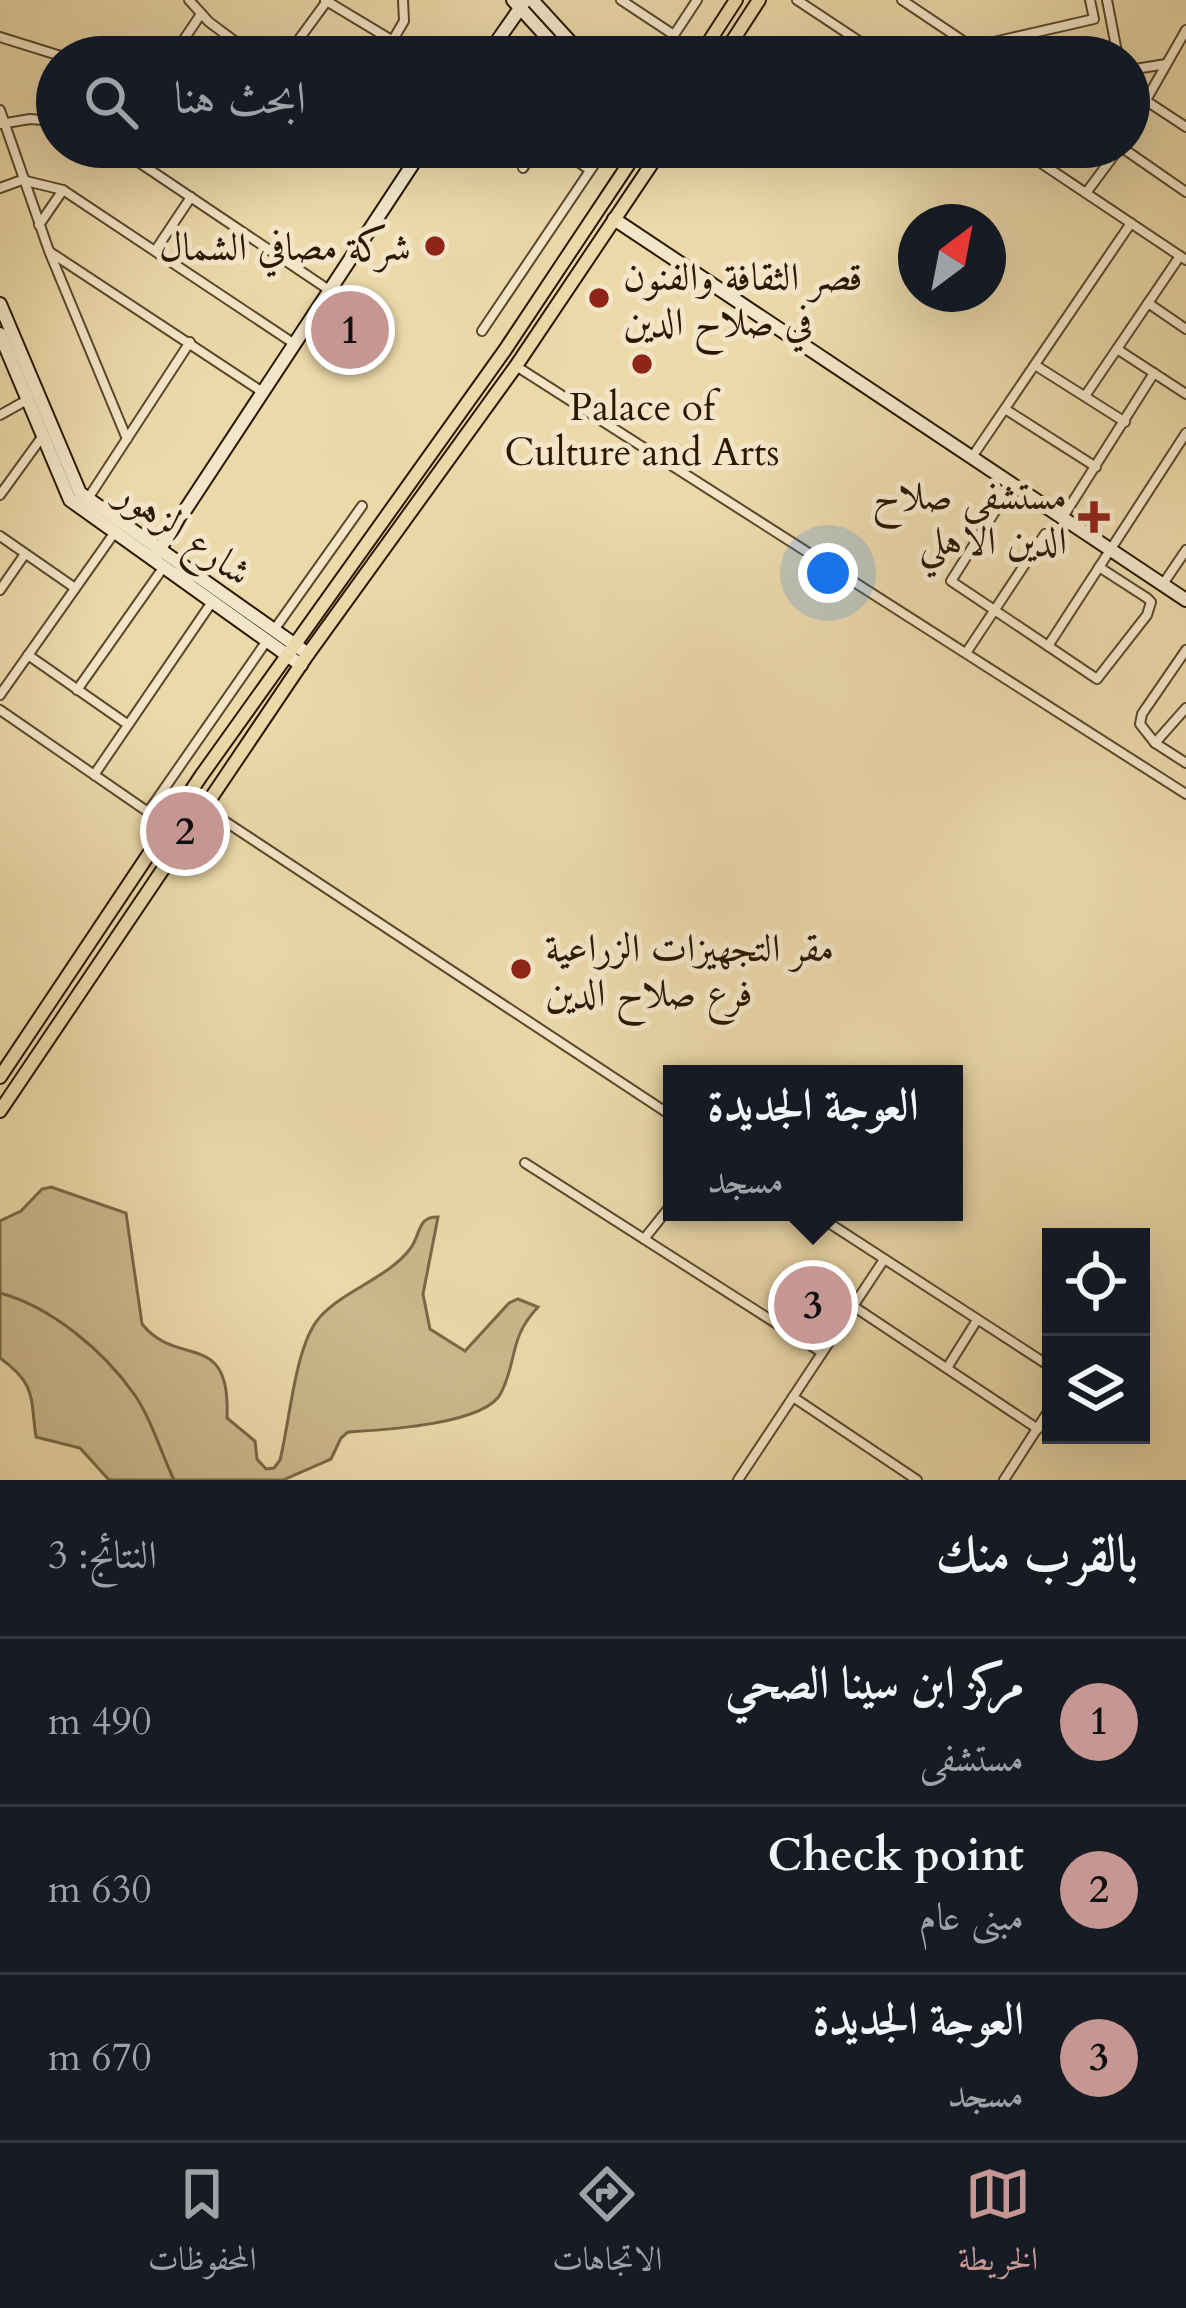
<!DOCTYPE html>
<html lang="ar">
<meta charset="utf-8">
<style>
body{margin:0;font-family:Cardo,Amiri,serif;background:#242831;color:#f1f3f6;direction:rtl}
.controls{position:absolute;right:36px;bottom:36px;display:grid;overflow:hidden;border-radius:0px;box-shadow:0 12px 48px #0002}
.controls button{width:108px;height:108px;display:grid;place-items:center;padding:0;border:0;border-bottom:3px solid #363941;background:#171b24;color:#f1f3f6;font:60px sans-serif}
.compass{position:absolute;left:898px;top:204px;width:108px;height:108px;border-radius:50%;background:#171b24;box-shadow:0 12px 48px #0002;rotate:32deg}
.you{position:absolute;left:828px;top:573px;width:42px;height:42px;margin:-30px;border:9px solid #fff;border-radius:50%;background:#1a73e8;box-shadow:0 0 0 18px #1a73e833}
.badge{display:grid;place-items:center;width:78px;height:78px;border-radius:50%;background:#c59692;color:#111;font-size:39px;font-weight:700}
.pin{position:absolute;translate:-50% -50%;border:6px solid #fff;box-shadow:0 3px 12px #0006}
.popup{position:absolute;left:663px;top:1065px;width:300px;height:156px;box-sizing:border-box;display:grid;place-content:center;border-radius:0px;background:#171b24;filter:drop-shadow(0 3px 9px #0005);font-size:39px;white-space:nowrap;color:#9ea1a6}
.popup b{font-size:45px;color:#f1f3f6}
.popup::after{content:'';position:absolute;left:50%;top:100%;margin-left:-24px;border:24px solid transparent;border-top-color:#171b24}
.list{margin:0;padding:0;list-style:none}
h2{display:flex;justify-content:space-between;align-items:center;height:156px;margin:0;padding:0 48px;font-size:51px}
h2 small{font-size:39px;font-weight:400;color:#9ea1a6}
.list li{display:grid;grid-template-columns:78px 1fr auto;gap:36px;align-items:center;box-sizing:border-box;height:168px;padding:0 48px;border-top:3px solid #363941}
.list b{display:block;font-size:45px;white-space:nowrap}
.list p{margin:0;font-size:39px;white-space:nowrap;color:#9ea1a6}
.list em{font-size:39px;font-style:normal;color:#9ea1a6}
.icon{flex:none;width:66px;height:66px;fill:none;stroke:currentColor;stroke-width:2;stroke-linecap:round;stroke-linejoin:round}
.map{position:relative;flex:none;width:1186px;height:1480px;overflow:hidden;direction:ltr}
.search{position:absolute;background:#171b24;box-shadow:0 12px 48px #0002;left:36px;right:36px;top:36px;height:132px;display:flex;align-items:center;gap:30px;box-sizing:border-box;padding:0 42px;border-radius:66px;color:#9ea1a6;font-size:45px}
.sheet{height:660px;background:#171b24}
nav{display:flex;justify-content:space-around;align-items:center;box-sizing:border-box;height:168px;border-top:3px solid #363941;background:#171b24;font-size:33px;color:#9ea1a6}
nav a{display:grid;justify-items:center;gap:6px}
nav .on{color:#c59692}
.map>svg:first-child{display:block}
.green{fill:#cbb88d;stroke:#7a6847;stroke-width:3}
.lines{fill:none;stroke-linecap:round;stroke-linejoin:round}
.stream{stroke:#776444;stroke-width:3}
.street-casing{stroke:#5a482b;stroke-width:12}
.secondary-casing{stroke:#2a1801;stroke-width:16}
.primary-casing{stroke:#2a1801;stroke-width:16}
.street{stroke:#f3e6c8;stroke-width:8}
.secondary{stroke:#f3e6c8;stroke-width:12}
.primary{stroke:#ecd9aa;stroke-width:12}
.poi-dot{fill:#8f2418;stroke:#f3e6c8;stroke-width:4.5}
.labels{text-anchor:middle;stroke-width:10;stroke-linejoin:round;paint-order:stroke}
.poi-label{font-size:39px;fill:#2a1801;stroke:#f3e6c8;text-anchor:end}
.street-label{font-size:39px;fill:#2a1801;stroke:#f3e6c8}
</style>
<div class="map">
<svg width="1186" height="1480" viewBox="0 0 1186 1480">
<rect width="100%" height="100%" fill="#ecd9aa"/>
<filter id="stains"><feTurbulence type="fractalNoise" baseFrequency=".00167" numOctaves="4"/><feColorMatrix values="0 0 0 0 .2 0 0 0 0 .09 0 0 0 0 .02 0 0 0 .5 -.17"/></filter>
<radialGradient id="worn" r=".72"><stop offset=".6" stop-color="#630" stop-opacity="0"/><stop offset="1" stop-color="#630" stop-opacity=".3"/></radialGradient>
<path class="green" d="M51 1187 126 1213 142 1324C178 1369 231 1328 227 1418L255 1441 257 1459 266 1469 274 1468 280 1460C290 1421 295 1344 320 1317 344 1290 388 1278 410 1249 421 1235 417 1216 438 1217L423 1294 430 1329 465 1351 509 1303 518 1299 538 1307C508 1339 518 1360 501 1393 485 1425 381 1430 348 1432L341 1438 331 1459 283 1480H109L80 1448 36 1437C30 1397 37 1385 0 1358V1221L21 1211 42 1189Z"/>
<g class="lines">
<path class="stream" d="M0 1293C51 1307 103 1350 134 1394 151 1418 161 1453 174 1480"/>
<defs>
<g id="street">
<polyline points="189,0 209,22 256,57"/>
<polyline points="325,0 393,41"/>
<polyline points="621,0 674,35 697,0"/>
<polyline points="797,0 883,57"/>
<polyline points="902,0 987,57"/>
<polyline points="1107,0 1118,57"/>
<polyline points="0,37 64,57"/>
<polyline points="972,47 1094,19 1090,0"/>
<polyline points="172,57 201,14"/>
<polyline points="286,57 327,1"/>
<polyline points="383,57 404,21 403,0"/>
<polyline points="1129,70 1166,64"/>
<polyline points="1145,100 1186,127"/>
<polyline points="0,110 49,251 127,439"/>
<polyline points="0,124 30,119 57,121"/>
<polyline points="1129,130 1186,30"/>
<polyline points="116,147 329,290"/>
<polyline points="396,147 415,159"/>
<polyline points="556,147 590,170"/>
<polyline points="1017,147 1186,260"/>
<polyline points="1121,147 1186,192"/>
<polyline points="523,168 536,147"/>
<polyline points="0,188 22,180 63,190 293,343"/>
<polyline points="1086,193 1120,147"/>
<polyline points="39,225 63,190"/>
<polyline points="155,251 191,197"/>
<polyline points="50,252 261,391"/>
<polyline points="1148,303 1186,329"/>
<polyline points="482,331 606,147"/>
<polyline points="1117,349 1186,394"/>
<polyline points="1035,365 1125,422"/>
<polyline points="516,366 1186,794"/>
<polyline points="1085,396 1180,256"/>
<polyline points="1005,409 1096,467"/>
<polyline points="0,415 27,400"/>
<polyline points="972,457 1131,223"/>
<polyline points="0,495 42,437"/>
<polyline points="87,500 190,342"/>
<polyline points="1001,502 951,581 1048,646 1186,433"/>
<polyline points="1063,517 1154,373"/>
<polyline points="0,536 75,588"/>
<polyline points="1163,584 1186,550"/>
<polyline points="0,590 25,554"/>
<polyline points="274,630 362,506"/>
<polyline points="1048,646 1097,679 1147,615 1151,602 1147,598 1099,567"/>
<polyline points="1186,650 1142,714 1140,724 1155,743 1186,763"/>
<polyline points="966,653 1045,534"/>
<polyline points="28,655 127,724"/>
<polyline points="77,690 163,568"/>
<polyline points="0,695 115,532"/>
<polyline points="0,710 167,825"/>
<polyline points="1155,743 1186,708"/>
<polyline points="94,775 212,602"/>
<polyline points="148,812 266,642"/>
<polyline points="198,820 226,822 672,1116"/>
<polyline points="525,1163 821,1352"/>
<polyline points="812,1212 1051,1367"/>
<polyline points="644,1239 672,1204"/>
<polyline points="853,1306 1038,1429"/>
<polyline points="947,1368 977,1320"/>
<polyline points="793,1397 917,1480"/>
<polyline points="738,1480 883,1261"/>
<polyline points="1004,1480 1051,1407"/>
</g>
<g id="secondary">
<polyline points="513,0 565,57"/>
<polyline points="532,0 584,57"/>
<polyline points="486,57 523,4"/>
<polyline points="614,219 1186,600"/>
<polyline points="0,304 80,493 308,654"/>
<polyline points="0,334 70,500 301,665"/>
<polyline points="153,559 424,147"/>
</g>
<g id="primary">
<polyline points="699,57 736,0"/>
<polyline points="722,57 759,0"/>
<polyline points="0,1077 201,776 505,350 640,147"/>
<polyline points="0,1111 308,654 516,366 663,147"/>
</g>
</defs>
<use href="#street" class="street-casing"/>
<use href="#secondary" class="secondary-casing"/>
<use href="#primary" class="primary-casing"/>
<use href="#street" class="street"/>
<use href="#secondary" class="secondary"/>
<use href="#primary" class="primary"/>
</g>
<g class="poi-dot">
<circle cx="435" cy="246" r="12"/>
<circle cx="599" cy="298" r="12"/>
<circle cx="642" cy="364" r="12"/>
<path d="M1088 499h12v12h12v12h-12v12h-12v-12h-12v-12h12z"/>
<circle cx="521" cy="969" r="12"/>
</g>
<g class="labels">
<g class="poi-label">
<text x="411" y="260">شركة مصافي الشمال</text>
<text x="623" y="290" text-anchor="start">قصر الثقافة والفنون<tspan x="623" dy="45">في صلاح الدين</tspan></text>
<text x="642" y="420" text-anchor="middle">Palace of<tspan x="642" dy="45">Culture and Arts</tspan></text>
<text x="1067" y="509">مستشفى صلاح<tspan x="1067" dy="45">الدين الاهلي</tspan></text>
<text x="545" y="961" text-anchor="start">مقر التجهيزات الزراعية<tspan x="545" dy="45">فرع صلاح الدين</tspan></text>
</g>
<g class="street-label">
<text transform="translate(185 532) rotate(35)" y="14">شارع الزهور</text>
</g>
</g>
<rect width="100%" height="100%" filter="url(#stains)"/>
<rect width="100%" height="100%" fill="url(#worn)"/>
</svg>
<div class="controls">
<button><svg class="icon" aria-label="locate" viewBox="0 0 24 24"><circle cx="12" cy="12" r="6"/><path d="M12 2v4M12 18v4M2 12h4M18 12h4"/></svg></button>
<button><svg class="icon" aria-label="layers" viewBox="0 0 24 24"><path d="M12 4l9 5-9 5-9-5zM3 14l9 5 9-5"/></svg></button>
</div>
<svg class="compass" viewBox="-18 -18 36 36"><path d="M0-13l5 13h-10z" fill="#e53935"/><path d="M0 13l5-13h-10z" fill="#9ea1a6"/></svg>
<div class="you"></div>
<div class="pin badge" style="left:350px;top:330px">1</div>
<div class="pin badge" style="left:185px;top:831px">2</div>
<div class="pin badge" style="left:813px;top:1305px">3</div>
<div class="popup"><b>العوجة الجديدة</b>مسجد</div>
<div class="search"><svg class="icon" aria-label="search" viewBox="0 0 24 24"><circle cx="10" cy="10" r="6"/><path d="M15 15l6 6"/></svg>ابحث هنا</div>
</div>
<section class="sheet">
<h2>بالقرب منك<small>النتائج: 3</small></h2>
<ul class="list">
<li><span class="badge">1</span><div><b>مركز ابن سينا الصحي</b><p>مستشفى</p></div><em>490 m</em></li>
<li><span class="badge">2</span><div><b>Check point</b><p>مبنى عام</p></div><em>630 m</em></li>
<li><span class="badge">3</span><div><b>العوجة الجديدة</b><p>مسجد</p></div><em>670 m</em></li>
</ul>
</section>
<nav>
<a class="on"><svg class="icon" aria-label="map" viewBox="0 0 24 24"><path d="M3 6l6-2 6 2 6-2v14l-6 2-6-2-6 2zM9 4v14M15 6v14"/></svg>الخريطة</a>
<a><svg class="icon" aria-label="directions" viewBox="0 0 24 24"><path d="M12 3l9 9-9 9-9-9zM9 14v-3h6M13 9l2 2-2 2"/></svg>الاتجاهات</a>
<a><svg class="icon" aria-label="saved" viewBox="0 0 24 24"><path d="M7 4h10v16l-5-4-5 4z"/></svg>المحفوظات</a>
</nav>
